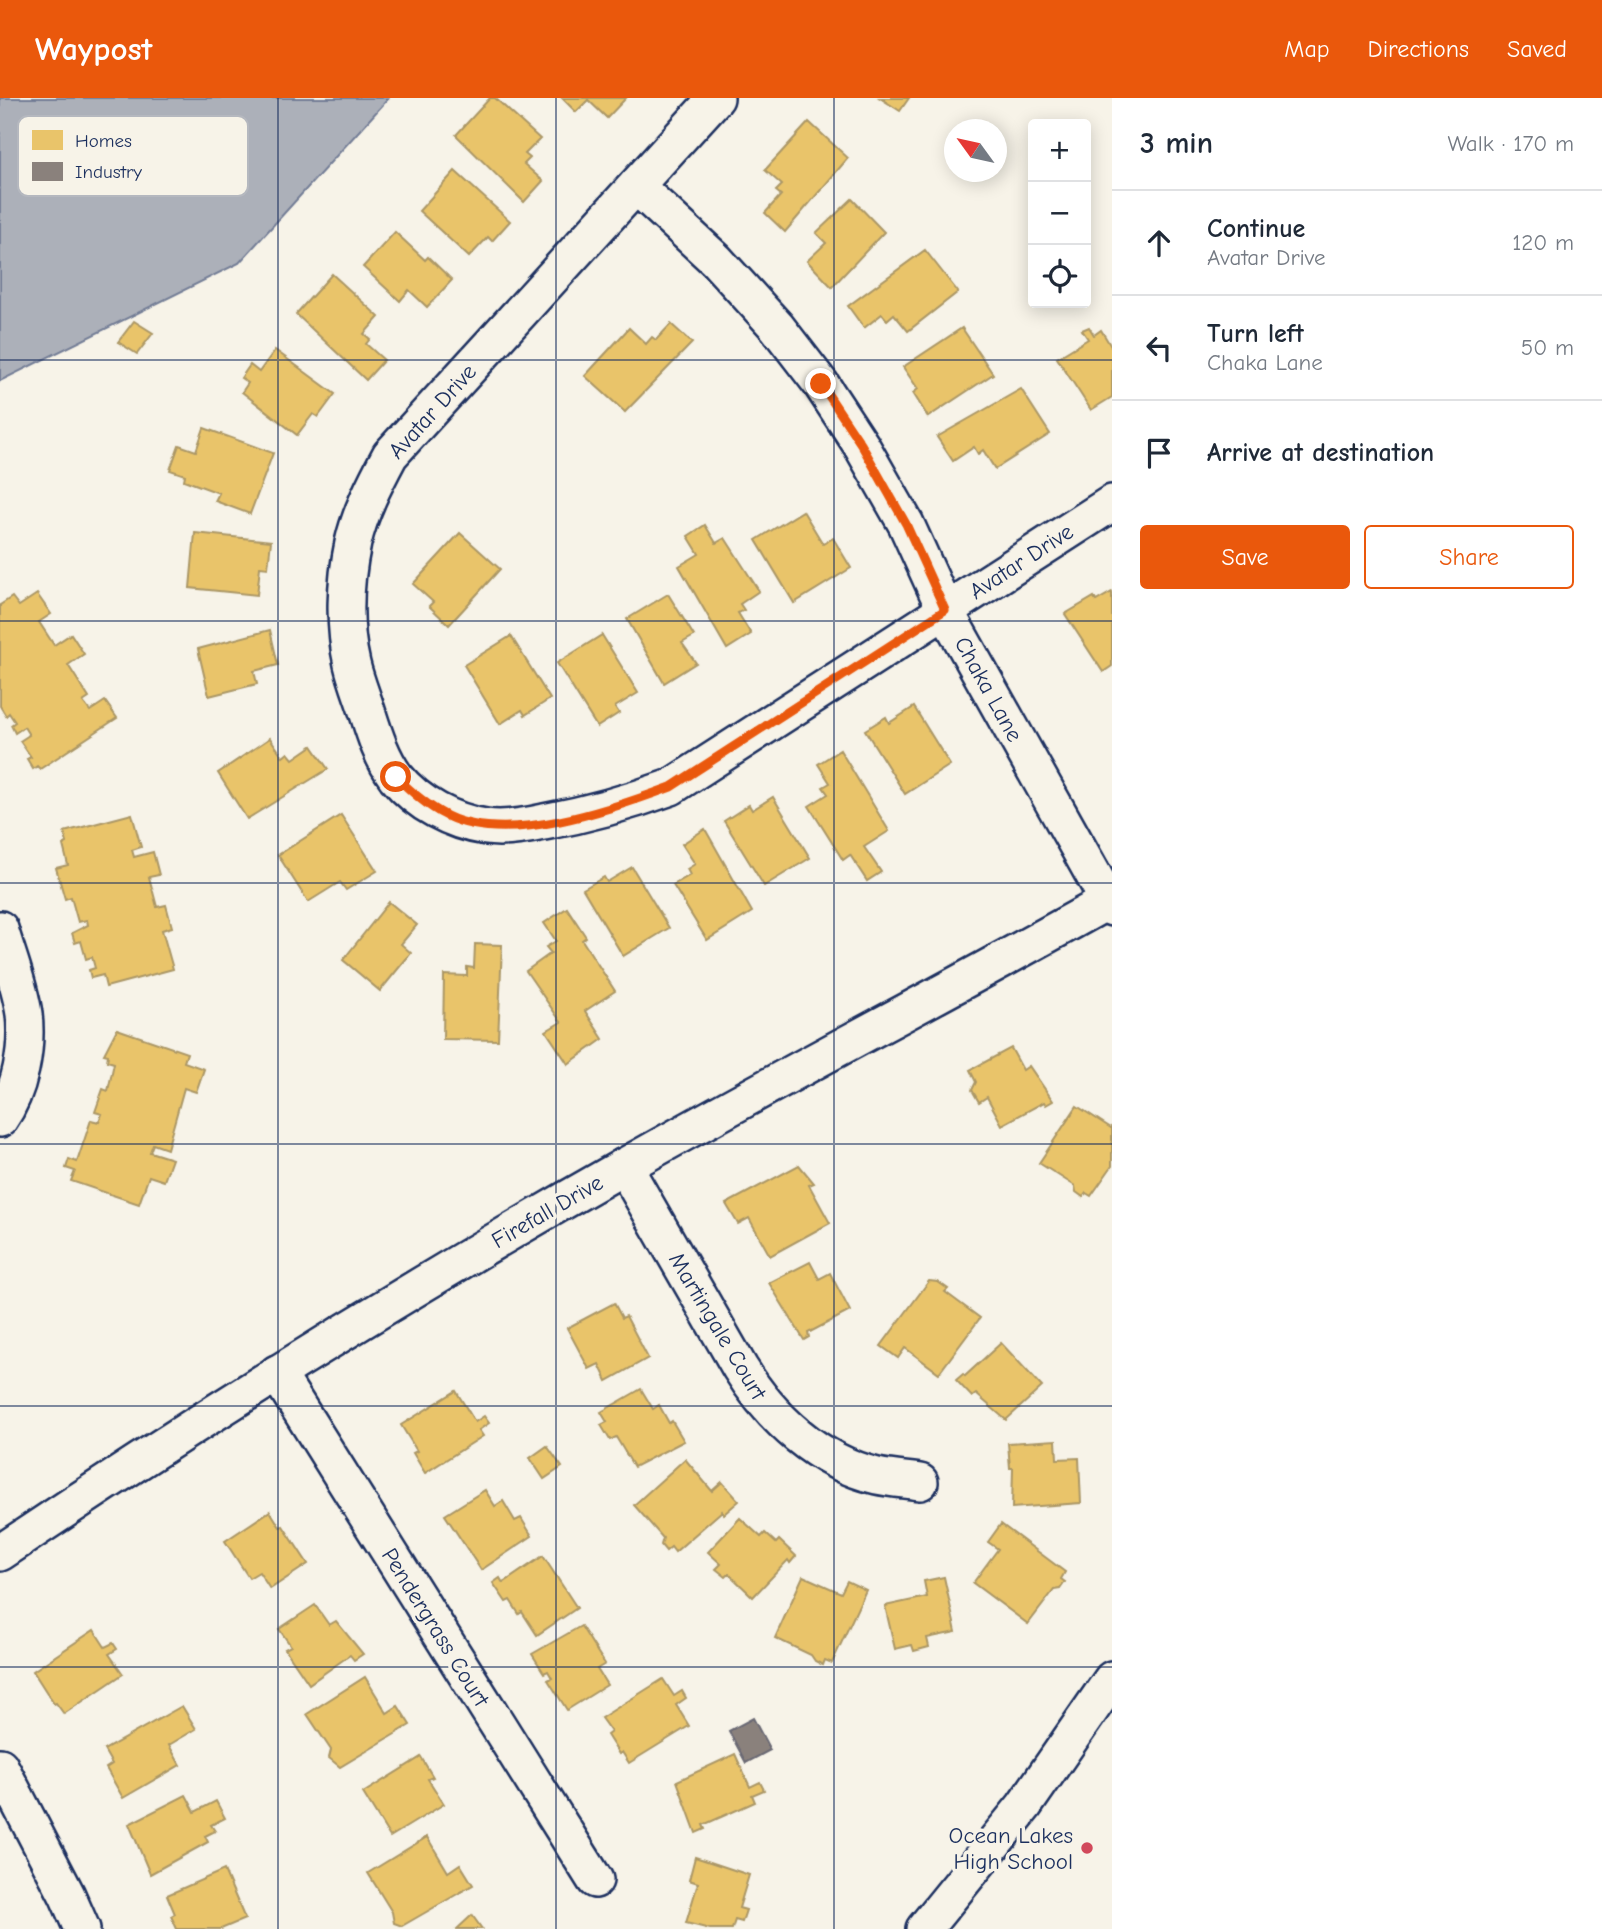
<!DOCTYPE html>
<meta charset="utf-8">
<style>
body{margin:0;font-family:"Comic Neue",sans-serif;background:#f2f2f3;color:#1f2937}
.controls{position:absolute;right:21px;top:21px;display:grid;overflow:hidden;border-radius:7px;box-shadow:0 4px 18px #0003}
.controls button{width:63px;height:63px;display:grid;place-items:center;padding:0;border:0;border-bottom:2px solid #e0e1e3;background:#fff;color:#1f2937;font:35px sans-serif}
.compass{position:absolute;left:944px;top:21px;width:63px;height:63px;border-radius:50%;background:#fff;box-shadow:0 4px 18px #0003;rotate:303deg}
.stop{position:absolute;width:21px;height:21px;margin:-16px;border:5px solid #ea580c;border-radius:50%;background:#fff}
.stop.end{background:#ea580c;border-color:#fff;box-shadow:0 2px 7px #0008}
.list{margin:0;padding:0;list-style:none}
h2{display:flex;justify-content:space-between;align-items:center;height:91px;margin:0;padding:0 28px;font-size:30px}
h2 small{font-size:23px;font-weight:400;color:#747a83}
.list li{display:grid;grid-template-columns:46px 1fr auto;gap:21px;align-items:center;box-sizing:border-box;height:105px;padding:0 28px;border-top:2px solid #e0e1e3}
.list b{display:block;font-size:26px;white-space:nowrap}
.list p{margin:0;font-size:23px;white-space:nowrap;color:#747a83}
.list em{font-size:23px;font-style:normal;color:#747a83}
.actions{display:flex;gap:14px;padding:21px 28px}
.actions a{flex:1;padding:16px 0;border:2px solid #ea580c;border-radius:7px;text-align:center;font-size:24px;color:#ea580c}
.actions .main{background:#ea580c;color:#fff}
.icon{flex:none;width:38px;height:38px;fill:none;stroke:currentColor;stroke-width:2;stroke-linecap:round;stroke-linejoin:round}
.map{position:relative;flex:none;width:1112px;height:1831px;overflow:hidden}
header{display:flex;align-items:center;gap:42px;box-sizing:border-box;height:98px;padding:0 35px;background:#ea580c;color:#fff}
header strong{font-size:33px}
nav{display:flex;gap:38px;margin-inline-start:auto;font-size:24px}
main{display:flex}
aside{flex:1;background:#fff}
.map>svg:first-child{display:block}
.water{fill:#acb0b9;stroke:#727c95;stroke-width:2}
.homes{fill:#e9c46a;stroke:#ab9766;stroke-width:2}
.industry{fill:#8a817c;stroke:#696873;stroke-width:2}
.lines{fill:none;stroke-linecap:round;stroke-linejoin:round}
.minor-casing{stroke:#1b2f5e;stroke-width:40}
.minor{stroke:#f7f3e8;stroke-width:35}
.route{stroke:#ea580c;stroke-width:9}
.grid{fill:none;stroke:#1b2f5e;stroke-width:2;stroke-opacity:0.55}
.poi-dot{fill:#d1495b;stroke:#f7f3e8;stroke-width:2.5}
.labels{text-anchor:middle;stroke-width:7;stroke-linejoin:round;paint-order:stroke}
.street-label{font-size:23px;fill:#1b2f5e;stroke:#f7f3e8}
.poi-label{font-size:23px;fill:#1b2f5e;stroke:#f7f3e8;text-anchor:end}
.key{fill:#f7f3e8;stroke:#b5b8bf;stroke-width:2}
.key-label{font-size:19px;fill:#1b2f5e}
</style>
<header>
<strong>Waypost</strong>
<nav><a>Map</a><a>Directions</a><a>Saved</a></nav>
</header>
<main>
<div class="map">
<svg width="1112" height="1831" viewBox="0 0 1112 1831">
<rect width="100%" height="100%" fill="#f7f3e8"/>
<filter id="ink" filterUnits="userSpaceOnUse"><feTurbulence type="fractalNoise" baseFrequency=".0143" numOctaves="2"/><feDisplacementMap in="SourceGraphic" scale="14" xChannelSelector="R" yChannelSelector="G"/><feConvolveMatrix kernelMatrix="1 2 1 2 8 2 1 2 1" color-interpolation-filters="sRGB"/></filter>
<g filter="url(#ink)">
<polygon class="water" points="0,0 389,0 239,165 0,283"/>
<g class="homes">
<polygon points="490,0 495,0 540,41 525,56 530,60 524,66 543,83 524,104 456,37"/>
<polygon points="562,0 626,0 607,20 588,2 576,14"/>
<polygon points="880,0 909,0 900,13"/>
<polygon points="809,24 848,60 785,134 765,115 781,97 776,93 782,87 765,72"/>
<polygon points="455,73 510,123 492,143 488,139 469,159 419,113"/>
<polygon points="852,101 884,134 832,189 807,163 826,145 816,135"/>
<polygon points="395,134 425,162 428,159 452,182 427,209 409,192 400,203 363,169"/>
<polygon points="925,152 958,194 908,233 894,216 887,222 882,216 864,230 848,208"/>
<polygon points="332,176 379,219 364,236 370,241 366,246 384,262 366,282 296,216"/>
<polygon points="134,223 153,235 137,256 118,244"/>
<polygon points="671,226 692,245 625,314 585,278 629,230 646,246 652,239 656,242"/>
<polygon points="1089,229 1094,237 1101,232 1112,250 1112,299 1091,312 1057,260 1088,241 1082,232"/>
<polygon points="962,230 993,276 928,319 913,295 918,291 903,269"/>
<polygon points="275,252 335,296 318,319 313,316 297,337 242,294 248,285 241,280 250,267 259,274"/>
<polygon points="1021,291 1050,336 995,371 983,352 978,356 974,349 953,363 937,339"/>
<polygon points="204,330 273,355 250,416 215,403 219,395 184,382 185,377 170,372 179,347 196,353"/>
<polygon points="803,413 823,446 833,440 851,470 794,505 756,442"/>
<polygon points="705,427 716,445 725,440 759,493 740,506 744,512 738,515 751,536 727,551 679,468 699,456 688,438"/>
<polygon points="195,435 271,443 268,470 260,469 257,497 190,490"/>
<polygon points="460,435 500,471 449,527 429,508 433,504 413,486"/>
<polygon points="1112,494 1112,568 1103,574 1065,516 1094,499 1096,503"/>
<polygon points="37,496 51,516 39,524 54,547 71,536 84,556 68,567 89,600 83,604 90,613 105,603 117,620 40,671 37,668 33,671 27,661 31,659 20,643 29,637 24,629 15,635 11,627 15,624 9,615 6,618 0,608 0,507 12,499 19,508"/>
<polygon points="668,496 694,538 682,545 696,565 664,585 627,521"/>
<polygon points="270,532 278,567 254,573 257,586 209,598 198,551"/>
<polygon points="602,537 638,595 615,609 619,615 597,629 557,565"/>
<polygon points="511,538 550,601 525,617 522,612 500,626 464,567"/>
<polygon points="914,609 950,667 905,696 865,632 886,619 889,625"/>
<polygon points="270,640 283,659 288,655 293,661 312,648 328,671 247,721 218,675"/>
<polygon points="840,652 889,733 864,749 881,774 867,783 850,757 843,762 809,708 828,696 823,689 830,685 818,666"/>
<polygon points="773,699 810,760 764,788 724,723 749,707 752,712"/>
<polygon points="132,716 141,749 132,752 134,759 153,754 159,777 149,779 157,809 166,807 172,829 162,832 173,871 106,889 103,877 91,880 89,872 95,870 92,859 86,861 81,843 75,845 72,835 88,827 87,822 78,824 71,799 65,801 56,770 68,767 63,747 67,745 64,734"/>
<polygon points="341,717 377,773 346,792 340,784 308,804 278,757"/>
<polygon points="705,731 752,814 707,842 673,787 690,777 687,771 695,766 682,746"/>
<polygon points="632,769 669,830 623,858 583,791 604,779 607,784"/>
<polygon points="389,804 417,827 401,846 411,855 380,893 343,862"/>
<polygon points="567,810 586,839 582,842 615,893 585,913 603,941 568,966 546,933 561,924 526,873 551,855 546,849 556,843 544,825"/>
<polygon points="475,846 502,847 498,942 443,941 444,877 467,878 467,869 474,870"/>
<polygon points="117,931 187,955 184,964 204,971 196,994 184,990 167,1051 153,1046 150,1054 172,1061 164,1083 149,1078 139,1106 71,1083 75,1073 66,1070 69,1061 77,1064 91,1022 99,1024 102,1016 95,1014 103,991 108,993 114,965 107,963 108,957 104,956"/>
<polygon points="1011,950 1023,972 1029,968 1053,1003 1046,1007 1044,1004 1002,1027 987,999 979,1004 972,992 976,984 970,972"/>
<polygon points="1077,1008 1111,1030 1112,1029 1112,1068 1091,1098 1086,1095 1083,1099 1076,1094 1075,1088 1039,1065"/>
<polygon points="799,1067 814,1085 809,1087 830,1125 770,1158 749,1120 738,1126 726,1106"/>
<polygon points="810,1164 819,1181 830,1175 850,1213 808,1235 809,1239 804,1242 769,1185"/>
<polygon points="929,1183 938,1184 948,1191 945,1194 980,1220 939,1275 905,1250 898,1260 881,1248"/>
<polygon points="614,1205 622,1220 626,1218 648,1260 607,1283 599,1266 589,1271 567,1230"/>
<polygon points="1001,1245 1042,1289 1006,1322 976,1296 972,1299 956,1282 963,1276 965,1278"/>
<polygon points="641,1291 653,1311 659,1307 669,1325 672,1323 684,1343 634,1369 616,1339 610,1342 601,1327 607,1324 601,1314"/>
<polygon points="456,1293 475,1324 484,1318 489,1325 479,1332 483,1338 425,1375 413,1355 417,1353 401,1327"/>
<polygon points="1056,1342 1057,1361 1079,1360 1081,1405 1012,1410 1013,1370 1010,1370 1008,1345"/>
<polygon points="547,1348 562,1369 544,1381 530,1360"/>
<polygon points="685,1361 712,1393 722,1384 739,1403 724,1416 722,1413 675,1454 671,1449 666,1453 661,1447 663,1440 634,1407"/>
<polygon points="485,1392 495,1408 503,1403 515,1423 521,1420 532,1438 481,1472 445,1417"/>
<polygon points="270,1413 280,1429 283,1428 308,1466 270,1491 259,1474 249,1480 225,1443"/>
<polygon points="740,1420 761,1439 765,1435 776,1445 779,1442 796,1458 790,1465 788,1462 753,1499 729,1476 726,1479 716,1471 721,1466 708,1454"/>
<polygon points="1001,1426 1065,1474 1061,1481 1065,1484 1060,1491 1054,1492 1028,1526 973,1485 998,1451 988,1444"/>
<polygon points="543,1458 577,1510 537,1537 522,1514 519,1516 510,1502 506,1504 493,1485 500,1480 503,1485"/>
<polygon points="803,1478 841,1495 847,1483 866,1492 832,1565 825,1562 823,1567 815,1563 811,1557 775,1540"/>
<polygon points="944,1479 956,1534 927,1540 929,1549 914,1553 912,1547 895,1551 885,1508 927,1499 924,1483"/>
<polygon points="315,1507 329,1527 336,1523 363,1556 354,1562 350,1557 309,1586 285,1551 291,1548 279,1531"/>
<polygon points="581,1528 605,1566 597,1571 607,1587 567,1612 548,1582 552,1580 548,1573 544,1575 532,1556"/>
<polygon points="94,1532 105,1549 113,1545 117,1551 109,1556 123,1576 64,1616 56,1605 54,1606 33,1573"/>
<polygon points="365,1579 387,1615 398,1608 410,1627 340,1669 329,1660 331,1652 307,1616"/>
<polygon points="663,1581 674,1598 682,1593 686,1600 676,1607 689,1628 629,1665 622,1654 619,1656 607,1637 611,1634 601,1620"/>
<polygon points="182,1608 196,1631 169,1647 180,1667 123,1700 106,1670 112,1666 104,1652"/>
<polygon points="735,1656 750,1689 760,1684 764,1692 752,1697 755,1704 703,1727 705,1731 696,1735 677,1683"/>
<polygon points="421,1659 433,1679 428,1681 444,1706 390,1739 363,1695"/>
<polygon points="186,1697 195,1714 216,1703 225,1720 211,1727 215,1733 205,1738 208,1744 150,1776 129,1726"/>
<polygon points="427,1739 448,1774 460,1766 473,1787 402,1828 394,1825 392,1814 368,1775"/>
<polygon points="695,1759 749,1777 739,1810 746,1812 742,1824 735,1822 732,1831 710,1831 686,1825 698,1785 689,1782"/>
<polygon points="224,1772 245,1821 221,1831 177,1831 171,1818 175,1816 167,1797"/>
<polygon points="472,1817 482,1831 457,1831"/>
</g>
<polygon class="industry" points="753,1620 770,1652 746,1665 729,1633"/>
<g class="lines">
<defs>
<g id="minor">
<path d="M716 0 390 357C375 385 360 414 353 445 345 483 343 527 352 566 356 583 363 600 368 616 375 638 382 660 396 679 418 706 452 724 486 729 505 732 526 728 544 724 588 716 630 704 671 689L1112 405"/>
<polyline points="636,88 716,162 777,229 821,286 861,347 906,426 945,512 1112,810"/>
<path d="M0 831C8 858 20 888 24 916 28 950 20 993 0 1021"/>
<path d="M624 1068 740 1270C771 1320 818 1364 877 1378 891 1381 906 1382 920 1384"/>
<polyline points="277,1275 595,1782"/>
<path d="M0 1455C203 1319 410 1190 623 1069 785 977 950 892 1112 801"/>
<polyline points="0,1668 67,1797 82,1831"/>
<polyline points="924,1831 1024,1708 1112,1581"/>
</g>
</defs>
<use href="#minor" class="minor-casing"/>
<use href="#minor" class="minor"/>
</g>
</g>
<g class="lines" filter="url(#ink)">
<path class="route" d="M396 679C412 694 427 708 447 718 508 748 612 711 671 689L945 512 906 426 861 346 821 286"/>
</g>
<path class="grid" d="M278 0V1831M556 0V1831M834 0V1831M0 262H1112M0 523H1112M0 785H1112M0 1046H1112M0 1308H1112M0 1569H1112"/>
<circle class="poi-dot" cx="1087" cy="1750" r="7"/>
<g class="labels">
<g class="street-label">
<text transform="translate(432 313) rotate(-48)" y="8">Avatar Drive</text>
<text transform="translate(1021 463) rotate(-33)" y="8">Avatar Drive</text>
<text transform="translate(989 591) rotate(61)" y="8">Chaka Lane</text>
<text transform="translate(547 1113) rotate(-30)" y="8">Firefall Drive</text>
<text transform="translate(718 1228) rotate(59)" y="8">Martingale Court</text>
<text transform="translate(436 1529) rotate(58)" y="8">Pendergrass Court</text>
</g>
<g class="poi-label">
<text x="1073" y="1745">Ocean Lakes<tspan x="1073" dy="26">High School</tspan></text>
</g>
</g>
<rect x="18" y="18" width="230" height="80" rx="10" class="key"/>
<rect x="32" y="32" width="31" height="20" fill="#e9c46a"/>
<rect x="32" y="64" width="31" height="19" fill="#8a817c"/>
<g class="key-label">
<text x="75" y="49">Homes</text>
<text x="75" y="80">Industry</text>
</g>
</svg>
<div class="controls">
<button>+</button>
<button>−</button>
<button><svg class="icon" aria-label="locate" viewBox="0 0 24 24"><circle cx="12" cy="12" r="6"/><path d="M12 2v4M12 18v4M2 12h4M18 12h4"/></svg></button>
</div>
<svg class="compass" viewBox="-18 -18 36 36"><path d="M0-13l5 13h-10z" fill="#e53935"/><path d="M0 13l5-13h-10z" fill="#747a83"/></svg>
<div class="stop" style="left:396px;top:679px"></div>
<div class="stop end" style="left:821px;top:286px"></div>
</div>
<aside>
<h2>3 min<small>Walk · 170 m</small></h2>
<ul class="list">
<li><svg class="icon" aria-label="ahead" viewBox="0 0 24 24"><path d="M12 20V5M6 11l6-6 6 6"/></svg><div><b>Continue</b><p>Avatar Drive</p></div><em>120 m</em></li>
<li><svg class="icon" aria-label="left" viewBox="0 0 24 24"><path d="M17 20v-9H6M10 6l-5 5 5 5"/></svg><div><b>Turn left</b><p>Chaka Lane</p></div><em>50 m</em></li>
<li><svg class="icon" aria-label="arrive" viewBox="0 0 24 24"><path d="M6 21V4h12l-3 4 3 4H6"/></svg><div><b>Arrive at destination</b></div></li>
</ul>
<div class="actions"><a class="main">Save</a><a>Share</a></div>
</aside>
</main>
